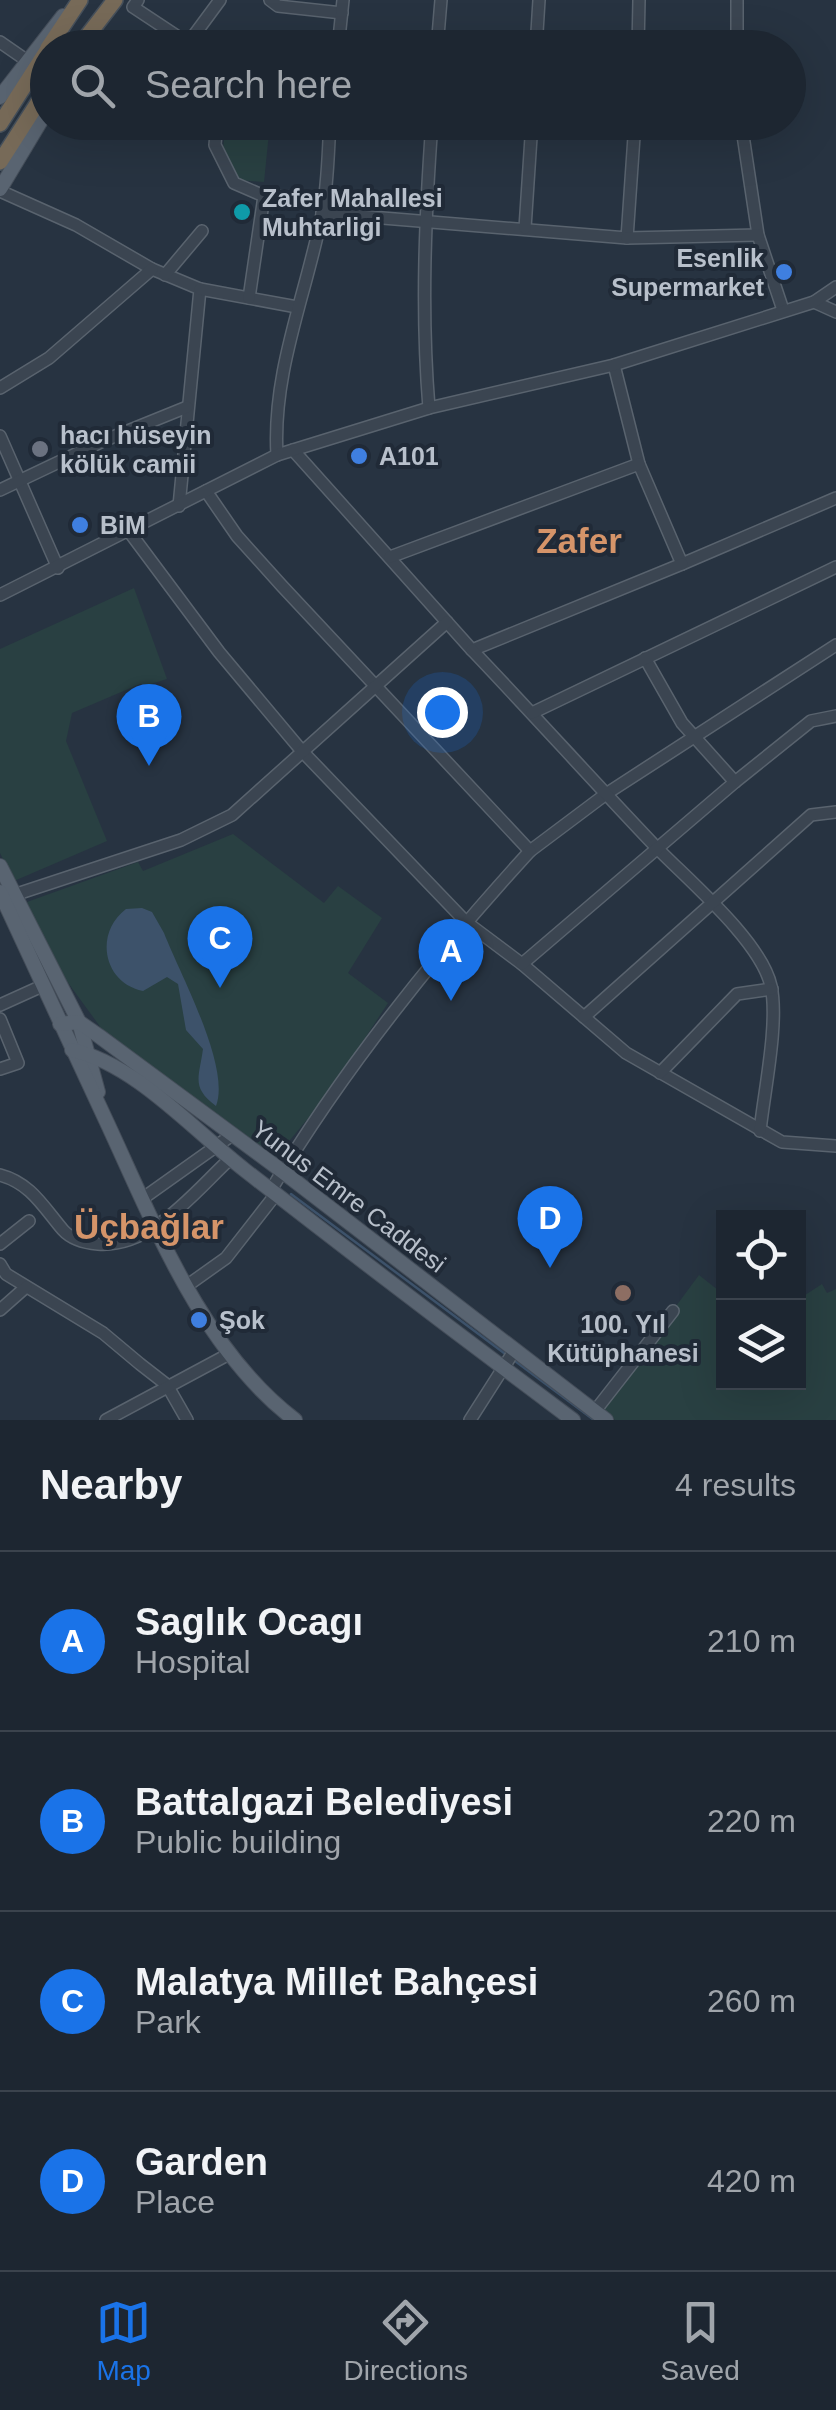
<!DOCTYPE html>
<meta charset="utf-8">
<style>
body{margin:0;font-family:Arial,sans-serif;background:#252e39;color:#f1f3f6}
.controls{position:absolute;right:30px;bottom:30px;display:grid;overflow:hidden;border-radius:0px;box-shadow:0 10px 40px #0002}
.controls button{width:90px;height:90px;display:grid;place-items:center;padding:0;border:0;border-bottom:2px solid #3b434d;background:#1d2631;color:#f1f3f6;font:50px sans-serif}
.you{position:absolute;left:442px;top:712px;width:35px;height:35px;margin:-25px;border:8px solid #fff;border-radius:50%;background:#1a73e8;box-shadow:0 0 0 15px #1a73e833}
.badge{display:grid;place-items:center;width:65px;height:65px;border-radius:50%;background:#1a73e8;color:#fff;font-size:32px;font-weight:700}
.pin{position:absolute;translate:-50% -82px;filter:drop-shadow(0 2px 5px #0008)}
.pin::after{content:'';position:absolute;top:52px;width:35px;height:30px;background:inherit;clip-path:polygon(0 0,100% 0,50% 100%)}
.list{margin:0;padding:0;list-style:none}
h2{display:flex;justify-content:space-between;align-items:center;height:130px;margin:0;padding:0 40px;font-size:42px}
h2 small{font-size:32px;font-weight:400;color:#a0a5ab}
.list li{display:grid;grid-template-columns:65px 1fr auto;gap:30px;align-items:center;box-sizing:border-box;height:180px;padding:0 40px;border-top:2px solid #3b434d}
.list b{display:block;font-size:38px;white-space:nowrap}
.list p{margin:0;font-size:32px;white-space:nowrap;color:#a0a5ab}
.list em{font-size:32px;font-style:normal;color:#a0a5ab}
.icon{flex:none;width:55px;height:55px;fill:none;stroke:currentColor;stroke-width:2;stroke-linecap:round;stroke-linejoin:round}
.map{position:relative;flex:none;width:836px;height:1420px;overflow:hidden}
.search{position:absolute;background:#1d2631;box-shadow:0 10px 40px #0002;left:30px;right:30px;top:30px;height:110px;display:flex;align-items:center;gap:25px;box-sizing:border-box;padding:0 35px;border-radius:55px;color:#a0a5ab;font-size:38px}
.sheet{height:850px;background:#1d2631}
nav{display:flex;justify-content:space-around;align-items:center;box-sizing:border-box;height:140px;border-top:2px solid #3b434d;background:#1d2631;font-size:28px;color:#a0a5ab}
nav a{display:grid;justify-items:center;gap:5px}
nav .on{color:#1a73e8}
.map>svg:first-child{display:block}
.green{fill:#294042}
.water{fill:#3d526a}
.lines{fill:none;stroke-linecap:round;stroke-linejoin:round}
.stream{stroke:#3d526a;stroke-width:2.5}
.minor-casing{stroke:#59636e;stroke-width:14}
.major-casing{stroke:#454e5a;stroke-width:16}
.highway-casing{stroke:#46505b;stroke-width:18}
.minor{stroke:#3b4551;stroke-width:11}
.major{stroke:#596471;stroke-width:14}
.highway{stroke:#776a58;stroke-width:15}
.culture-dot{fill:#0f9aa8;stroke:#202a37;stroke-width:4}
.shop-dot{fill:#3f7fe0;stroke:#202a37;stroke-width:4}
.worship-dot{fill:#6b7280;stroke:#202a37;stroke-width:4}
.education-dot{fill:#8d6e63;stroke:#202a37;stroke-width:4}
.labels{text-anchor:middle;stroke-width:8;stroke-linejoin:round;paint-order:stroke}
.poi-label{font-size:25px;font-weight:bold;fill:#b8c0cb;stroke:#202a37;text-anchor:start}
.street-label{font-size:25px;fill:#b8c0cb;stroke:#202a37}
.district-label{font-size:35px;font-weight:bold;fill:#d59469;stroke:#202a37}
</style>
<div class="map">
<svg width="836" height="1420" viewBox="0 0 836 1420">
<rect width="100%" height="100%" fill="#273341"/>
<g class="green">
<polygon points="226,123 270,123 264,182 238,180 223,148"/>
<polygon points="134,588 167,679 148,685 140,684 72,713 66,741 107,841 14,881 0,853 0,649"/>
<polygon points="233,834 324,903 338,886 382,918 348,973 388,1003 329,1093 276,1157 104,1032 58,969 40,937 27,902 138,862 143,871"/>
<polygon points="699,1275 723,1294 724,1382 798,1382 799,1299 822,1284 827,1293 836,1289 836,1420 615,1420 600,1409"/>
</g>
<path class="water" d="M142 908 152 912 164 933C180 974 231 1067 216 1106 191 1087 199 1078 203 1049L186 1030 178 984 167 977 143 991C103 983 94 933 126 909Z"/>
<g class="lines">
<g class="stream">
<polyline points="291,1194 504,1353"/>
<polyline points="515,1361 594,1420"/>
</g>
<defs>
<g id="minor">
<polyline points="138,0 133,7 195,48"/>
<polyline points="270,0 278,6 342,13"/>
<polyline points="737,0 737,48"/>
<polyline points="0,42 26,60"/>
<polyline points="189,42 220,0"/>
<polyline points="338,48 343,0"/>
<polyline points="437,48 441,0"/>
<polyline points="536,48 539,0"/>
<polyline points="638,48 639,0"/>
<polyline points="217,122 215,145 234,183 264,196 323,198"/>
<polyline points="741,122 758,235 783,310"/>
<polyline points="0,191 76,225 152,269 200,289 179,506"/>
<polyline points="322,213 627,238 635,122"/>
<polyline points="525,228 532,122"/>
<polyline points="627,238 758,235"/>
<polyline points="165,275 202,231"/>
<polyline points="200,289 297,307"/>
<polyline points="249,298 264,196"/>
<polyline points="814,302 836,312"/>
<polyline points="614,365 639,464 682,564 836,498"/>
<polyline points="0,388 49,358 152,269"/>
<path d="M429 408C421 312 425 218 432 122"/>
<polyline points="0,436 58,568"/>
<polyline points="293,450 472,650 682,564"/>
<path d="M277 455C272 372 306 295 322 214 328 185 328 153 330 122"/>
<polyline points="0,490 103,441 187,407"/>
<polyline points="206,491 237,536 282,586 530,851 606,794 836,645"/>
<polyline points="128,530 219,652 301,750 466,922 522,964 626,1053 782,1142 836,1146"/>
<polyline points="390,557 639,464"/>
<polyline points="0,595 277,455 429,408 614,365 814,302 836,287"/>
<path d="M472 650C534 715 594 782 655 846 688 880 761 941 771 986 779 1023 764 1092 760 1131"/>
<polyline points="645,658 682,723 735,782"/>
<polyline points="532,713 836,567"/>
<polyline points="14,895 181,840 232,815 447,622"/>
<polyline points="522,964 735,782 811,721 836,716"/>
<polyline points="0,1005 42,986"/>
<polyline points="584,1017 811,815 836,812"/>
<polyline points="0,1019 18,1063 0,1069"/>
<polyline points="660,1073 737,994 772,989"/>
<path d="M0 1175C31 1183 44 1208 63 1230 72 1240 85 1243 98 1244 152 1248 194 1192 231 1158"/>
<path d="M271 1190C343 1069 435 955 530 851"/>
<polyline points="142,1199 232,1135"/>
<polyline points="0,1244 29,1221"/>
<polyline points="0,1264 6,1274 103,1333 140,1364 167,1385 187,1420"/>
<polyline points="188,1285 226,1258 276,1194"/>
<polyline points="0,1310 26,1287"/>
<polyline points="595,1411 673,1311"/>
<polyline points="106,1420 229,1354"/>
<polyline points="470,1420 514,1351"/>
</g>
<g id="major">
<polyline points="0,97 63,16"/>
<polyline points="0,189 48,109"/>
<polyline points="0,866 79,1022 98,1092"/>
<path d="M0 892C35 966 68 1040 103 1114 152 1218 200 1348 295 1420"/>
<polyline points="60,1024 79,1022 99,1036 282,1171 606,1420"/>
<path d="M72 1050C136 1064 194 1131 246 1171 354 1255 463 1338 573 1420"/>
</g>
<g id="highway">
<polyline points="48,48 80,0"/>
<polyline points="78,48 115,0"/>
<polyline points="0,124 48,49"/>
<polyline points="0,162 48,87"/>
</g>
</defs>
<use href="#minor" class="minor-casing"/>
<use href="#major" class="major-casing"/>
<use href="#highway" class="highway-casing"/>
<use href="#minor" class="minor"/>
<use href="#major" class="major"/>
<use href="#highway" class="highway"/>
</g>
<circle class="culture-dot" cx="242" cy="212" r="10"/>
<g class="shop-dot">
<circle cx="784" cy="272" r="10"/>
<circle cx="359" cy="456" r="10"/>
<circle cx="80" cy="525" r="10"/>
<circle cx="199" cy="1320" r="10"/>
</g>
<circle class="worship-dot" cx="40" cy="449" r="10"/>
<circle class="education-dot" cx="623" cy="1293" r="10"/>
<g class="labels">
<g class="poi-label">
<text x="262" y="207">Zafer Mahallesi<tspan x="262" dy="29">Muhtarligi</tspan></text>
<text x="764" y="267" text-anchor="end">Esenlik<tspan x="764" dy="29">Supermarket</tspan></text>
<text x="60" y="444">hacı hüseyin<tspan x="60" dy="29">kölük camii</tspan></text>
<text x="379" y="465">A101</text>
<text x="100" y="534">BiM</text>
<text x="219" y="1329">Şok</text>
<text x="623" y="1333" text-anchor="middle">100. Yıl<tspan x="623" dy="29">Kütüphanesi</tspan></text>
</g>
<g class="street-label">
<text transform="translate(349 1196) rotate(37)" y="9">Yunus Emre Caddesi</text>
</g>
<g class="district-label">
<text x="579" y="553">Zafer</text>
<text x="149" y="1239">Üçbağlar</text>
</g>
</g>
</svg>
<div class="controls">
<button><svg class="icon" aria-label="locate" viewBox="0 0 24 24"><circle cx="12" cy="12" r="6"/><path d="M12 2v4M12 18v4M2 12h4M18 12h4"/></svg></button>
<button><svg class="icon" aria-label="layers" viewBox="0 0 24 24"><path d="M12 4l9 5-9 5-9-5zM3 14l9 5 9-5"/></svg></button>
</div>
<div class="you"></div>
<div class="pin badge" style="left:451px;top:1001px">A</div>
<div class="pin badge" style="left:149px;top:766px">B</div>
<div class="pin badge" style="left:220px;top:988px">C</div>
<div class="pin badge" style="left:550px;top:1268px">D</div>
<div class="search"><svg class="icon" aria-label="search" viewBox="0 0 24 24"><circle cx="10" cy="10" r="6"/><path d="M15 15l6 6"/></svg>Search here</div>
</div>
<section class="sheet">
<h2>Nearby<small>4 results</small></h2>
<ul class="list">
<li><span class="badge">A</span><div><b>Saglık Ocagı</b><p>Hospital</p></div><em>210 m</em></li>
<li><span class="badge">B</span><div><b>Battalgazi Belediyesi</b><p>Public building</p></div><em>220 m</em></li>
<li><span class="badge">C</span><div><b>Malatya Millet Bahçesi</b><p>Park</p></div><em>260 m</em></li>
<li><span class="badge">D</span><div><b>Garden</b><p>Place</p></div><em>420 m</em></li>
</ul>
</section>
<nav>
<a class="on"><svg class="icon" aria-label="map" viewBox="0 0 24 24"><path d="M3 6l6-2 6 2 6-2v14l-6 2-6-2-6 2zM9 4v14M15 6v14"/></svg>Map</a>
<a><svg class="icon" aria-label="directions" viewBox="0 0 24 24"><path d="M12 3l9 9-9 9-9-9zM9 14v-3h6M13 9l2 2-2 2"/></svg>Directions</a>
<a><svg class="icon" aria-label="saved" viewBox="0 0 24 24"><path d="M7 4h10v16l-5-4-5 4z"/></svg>Saved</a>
</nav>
